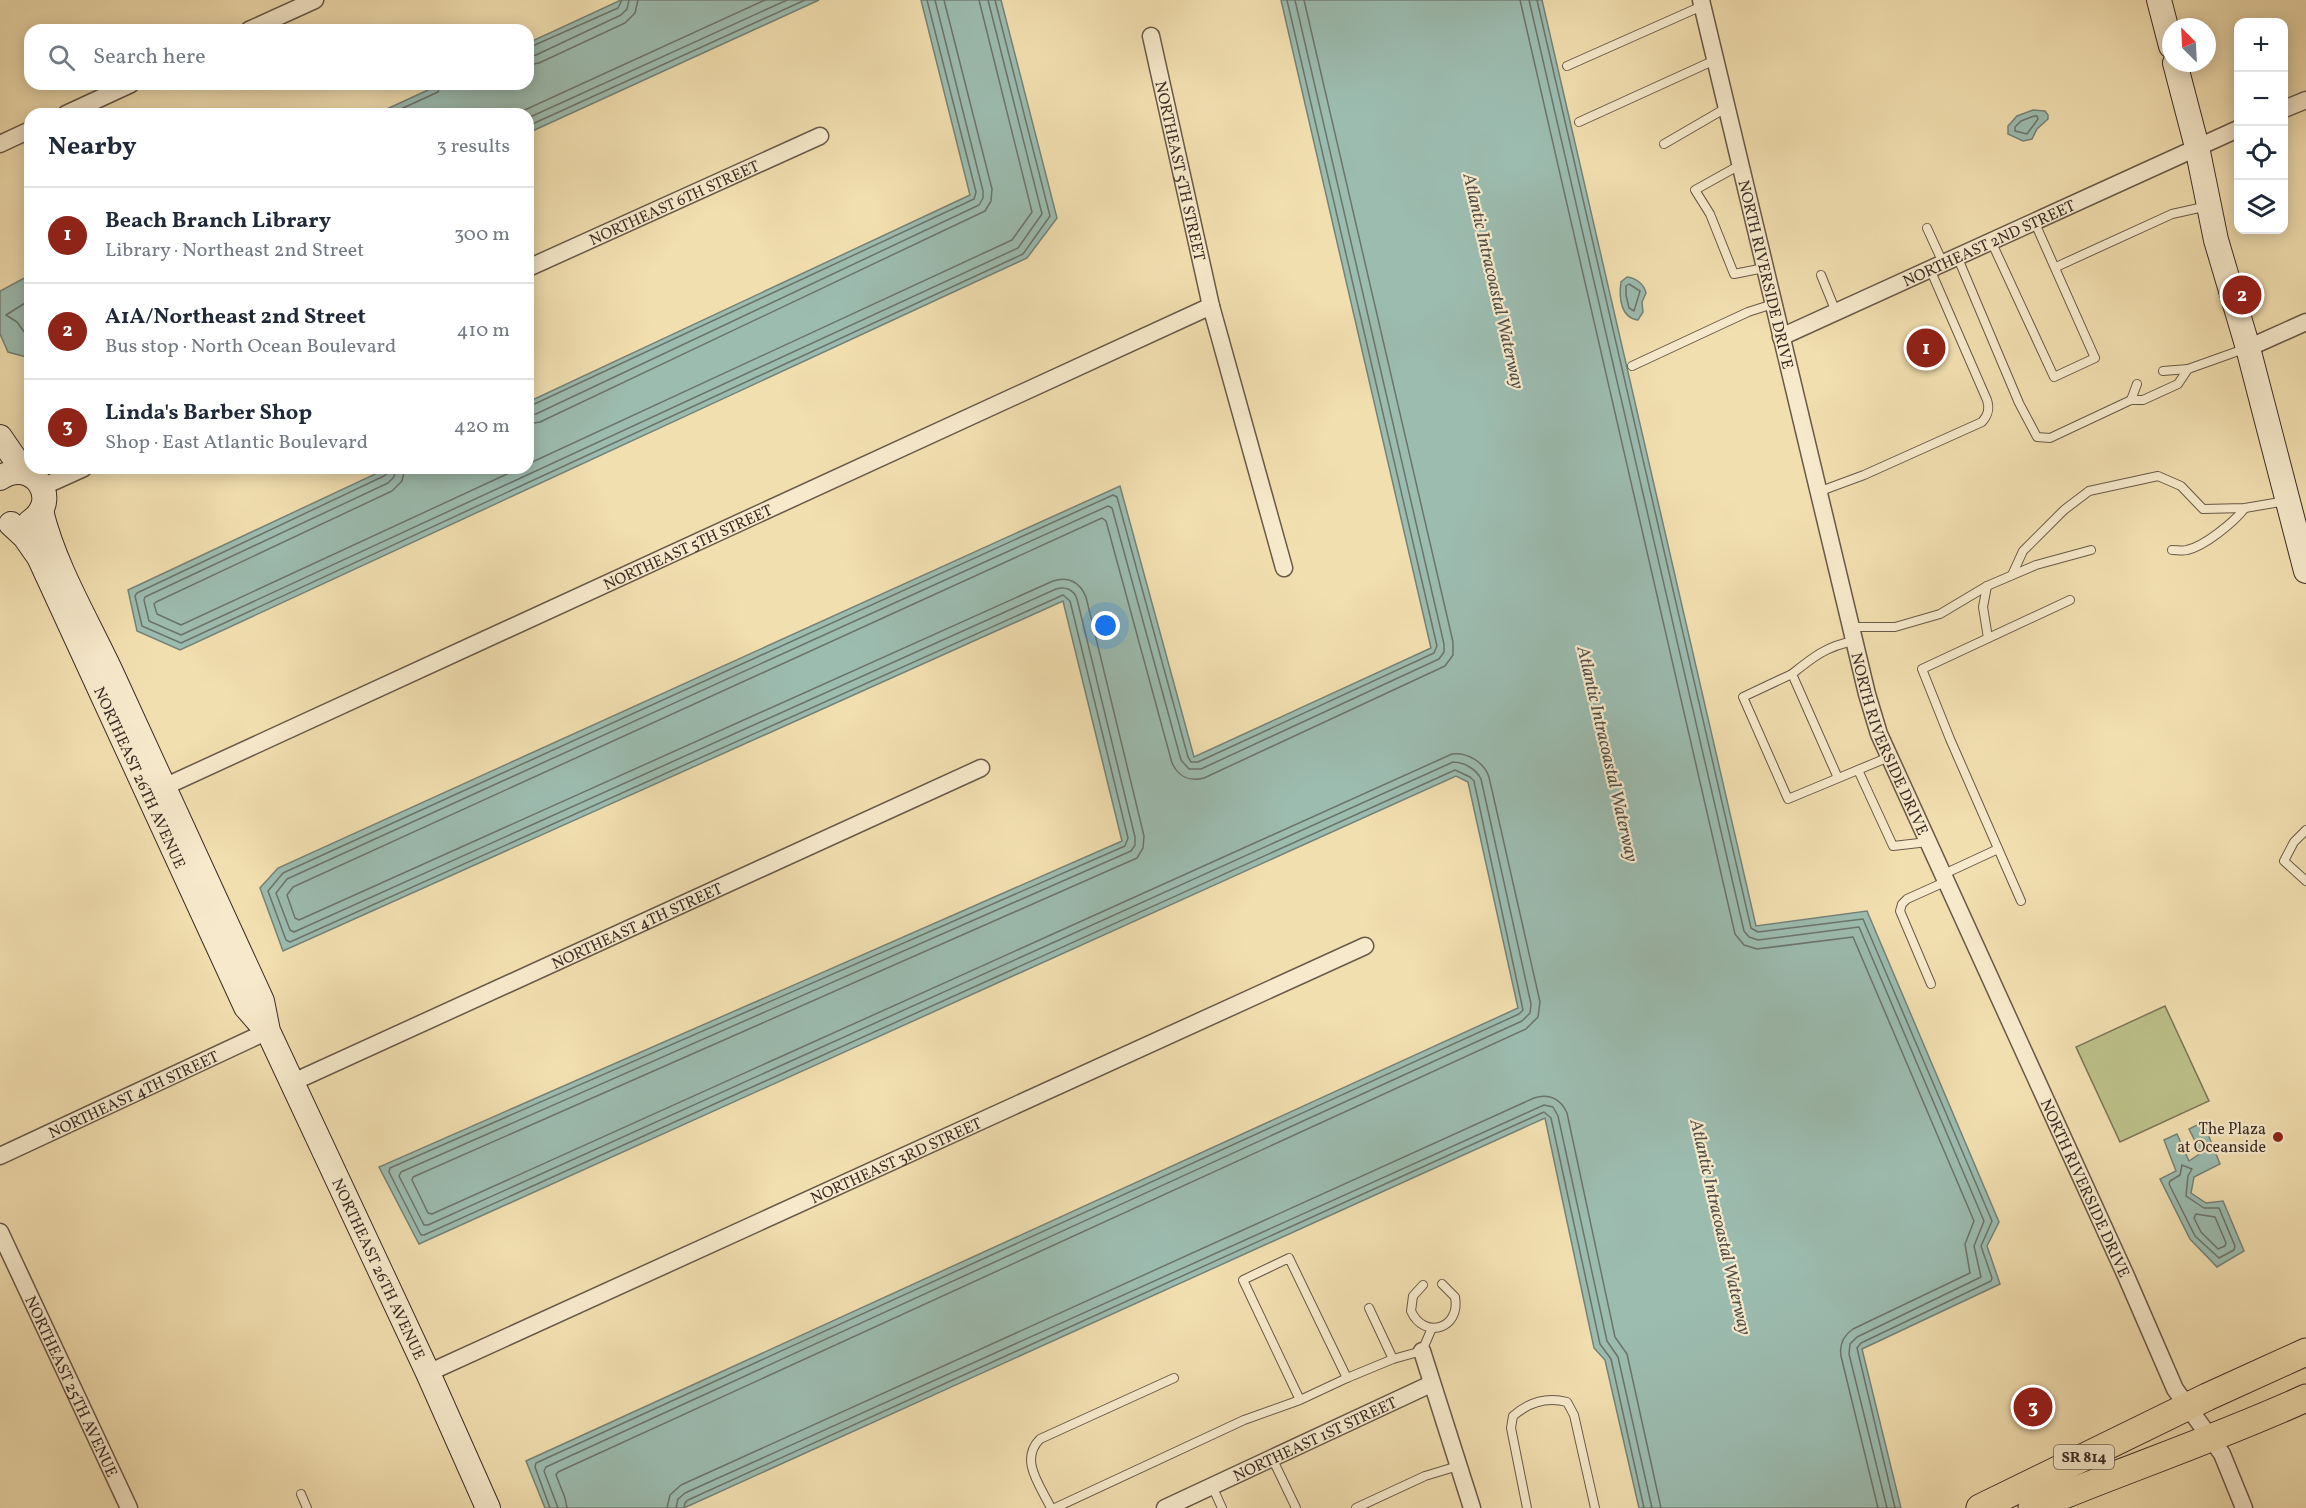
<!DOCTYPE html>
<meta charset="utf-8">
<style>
body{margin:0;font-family:Vollkorn,serif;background:#f2f2f3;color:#1f2937}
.controls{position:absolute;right:18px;top:18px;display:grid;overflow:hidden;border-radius:12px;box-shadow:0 3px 15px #0003}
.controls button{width:54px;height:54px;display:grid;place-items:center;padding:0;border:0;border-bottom:2px solid #e0e1e3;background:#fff;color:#1f2937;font:30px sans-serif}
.compass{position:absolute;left:2162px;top:18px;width:54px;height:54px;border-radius:50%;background:#fff;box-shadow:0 3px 15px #0003;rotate:336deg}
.you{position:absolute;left:1106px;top:626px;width:21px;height:21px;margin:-15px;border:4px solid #fff;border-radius:50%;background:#1a73e8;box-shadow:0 0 0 9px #1a73e833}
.badge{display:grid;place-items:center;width:39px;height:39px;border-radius:50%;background:#8f2418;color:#fff;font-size:20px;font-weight:700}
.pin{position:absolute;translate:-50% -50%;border:3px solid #fff;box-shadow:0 2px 6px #0006}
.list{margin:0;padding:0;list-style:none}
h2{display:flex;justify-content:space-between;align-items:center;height:78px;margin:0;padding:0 24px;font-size:26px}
h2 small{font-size:20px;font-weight:400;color:#747a83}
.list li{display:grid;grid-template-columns:39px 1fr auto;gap:18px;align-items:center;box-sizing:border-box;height:96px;padding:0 24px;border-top:2px solid #e0e1e3}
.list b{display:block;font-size:22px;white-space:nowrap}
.list p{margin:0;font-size:20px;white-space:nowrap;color:#747a83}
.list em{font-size:20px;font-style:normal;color:#747a83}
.icon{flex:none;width:33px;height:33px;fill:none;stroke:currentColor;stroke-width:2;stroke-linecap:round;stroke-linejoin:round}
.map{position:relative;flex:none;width:2306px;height:1508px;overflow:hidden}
.search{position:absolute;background:#fff;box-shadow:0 3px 15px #0003;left:24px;top:24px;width:510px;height:66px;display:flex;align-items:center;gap:15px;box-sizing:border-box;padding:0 21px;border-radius:18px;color:#747a83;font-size:22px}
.panel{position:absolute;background:#fff;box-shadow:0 3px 15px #0003;left:24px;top:108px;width:510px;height:366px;border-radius:18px}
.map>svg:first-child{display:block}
.green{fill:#bdc18a;stroke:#7c7658;stroke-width:1.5}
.water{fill:#9cbcb0;stroke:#758279;stroke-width:1.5}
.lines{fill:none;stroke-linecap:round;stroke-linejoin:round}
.shore{stroke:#6b746b;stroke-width:1.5}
.lane-casing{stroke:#685948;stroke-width:10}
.street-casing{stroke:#685948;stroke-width:19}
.secondary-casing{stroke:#3a2c26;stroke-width:26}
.primary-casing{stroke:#3a2c26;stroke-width:29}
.lane{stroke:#f7eacc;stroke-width:8}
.street{stroke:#f7eacc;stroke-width:16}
.secondary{stroke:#f7eacc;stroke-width:24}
.primary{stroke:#f2dfb0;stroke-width:27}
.poi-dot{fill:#8f2418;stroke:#f7eacc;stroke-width:2}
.labels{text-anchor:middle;stroke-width:4.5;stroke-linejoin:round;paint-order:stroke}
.shield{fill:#f7eacc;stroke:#736558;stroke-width:1.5}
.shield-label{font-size:15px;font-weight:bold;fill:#3a2c26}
.street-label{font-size:16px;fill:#3a2c26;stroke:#f7eacc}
.poi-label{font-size:16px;fill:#3a2c26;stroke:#f7eacc;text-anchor:end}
.water-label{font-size:18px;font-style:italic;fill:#525048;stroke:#f7eacc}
</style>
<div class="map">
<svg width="2306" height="1508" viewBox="0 0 2306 1508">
<rect width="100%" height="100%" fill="#f2dfb0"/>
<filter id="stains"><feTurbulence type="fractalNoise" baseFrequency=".00333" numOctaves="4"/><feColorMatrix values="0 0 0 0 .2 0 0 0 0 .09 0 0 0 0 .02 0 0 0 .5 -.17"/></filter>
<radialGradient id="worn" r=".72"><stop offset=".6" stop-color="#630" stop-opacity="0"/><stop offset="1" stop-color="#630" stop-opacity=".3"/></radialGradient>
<polygon class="green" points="2165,1006 2209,1101 2120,1142 2076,1047"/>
<g class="water">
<polygon points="621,0 819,0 528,133 528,114 376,114 441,84 528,84 528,43"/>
<polygon points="921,0 1001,0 1057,218 1027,258 180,650 137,631 128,590 388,468 528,468 528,402 970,195"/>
<polygon points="1281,0 1542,0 1756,926 1867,911 1999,1222 1987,1246 2000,1284 1862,1349 1901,1508 1639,1508 1605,1360 1594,1348 1545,1118 684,1508 545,1508 526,1461 1518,1008 1468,782 1456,776 419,1244 379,1167 1122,841 1063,601 283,951 260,888 278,868 1120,486 1194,757 1431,648"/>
<polygon points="2033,110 2045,111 2048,115 2048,119 2037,129 2032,139 2023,141 2008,134 2008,126 2017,116"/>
<polygon points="30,275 30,358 8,352 0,334 0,291"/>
<path d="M1627 277C1636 278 1644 284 1646 293L1642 302 1643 312 1638 320C1620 318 1619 296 1621 282Z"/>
<polygon points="2203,1122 2220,1164 2194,1177 2191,1193 2206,1203 2223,1201 2244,1251 2217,1267 2190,1239 2160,1179 2176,1171 2164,1140 2177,1134 2189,1161 2201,1153 2189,1129"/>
</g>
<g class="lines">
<g class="shore">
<path d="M1520 0 1735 934 1744 945 1757 949 1853 937 1974 1221 1965 1244 1970 1273 1853 1329C1843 1336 1839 1344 1841 1356L1878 1508"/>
<polyline points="1529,0 1744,931 1749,937 1758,940 1859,927 1984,1221 1974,1246 1981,1277 1857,1337 1850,1344 1849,1354 1887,1508"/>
<polyline points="1537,0 1751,928 1758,932 1863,919 1992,1221 1981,1246 1992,1278 1991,1281 1861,1343 1857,1348 1895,1508"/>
<polyline points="528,48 618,8 622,0"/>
<polyline points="528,56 536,55 621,15 627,9 629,0"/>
<polyline points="528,65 539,63 625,23 635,13 638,0"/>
<polyline points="390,114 438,92 441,84"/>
<polyline points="516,114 765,0"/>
<polygon points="2034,116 2037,116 2038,119 2027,134 2015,131 2015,127 2021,121"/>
<polyline points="528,118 787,0"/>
<polyline points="528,126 805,0"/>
<polygon points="1629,284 1640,291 1634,311 1629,308 1626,295 1626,286"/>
<polyline points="30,300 6,315 17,322 25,333 30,335"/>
<polyline points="528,407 974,199 976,192 927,0"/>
<polyline points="528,415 536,414 979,205 983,198 983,191 935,0"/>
<polyline points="528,424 540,422 985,211 991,201 992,189 944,0"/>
<polyline points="528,464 1012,240 1032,212 979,0"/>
<polyline points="389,468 388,473 384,476 137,593 135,596 142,626 181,643 1023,254 1050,216 995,0"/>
<polyline points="396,468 394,477 388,483 145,597 144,600 149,621 181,635 1018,248 1042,214 988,0"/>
<polyline points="405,468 402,481 392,491 156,602 154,604 157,614 181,625 520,468"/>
<polygon points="2182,1165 2192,1169 2188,1176 2186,1196 2204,1208 2219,1208 2235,1246 2234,1250 2219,1258 2195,1236 2169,1184 2170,1181 2180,1175"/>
<polygon points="2196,1214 2215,1217 2226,1243 2225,1246 2218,1249 2201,1232 2194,1218"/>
<polyline points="550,1508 535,1467 536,1463 1519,1014 1523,1010 1474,781 1470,777 1455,770 424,1235 421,1235 389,1172 390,1168 1125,846 1128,838 1070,601 1063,595 290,942 286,940 268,891 283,873 1113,495 1117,497 1188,757 1191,762 1198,762 1434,653 1437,646 1287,0"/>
<path d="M558 1508 544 1471 546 1467 1522 1021 1530 1013 1531 1004 1481 779C1476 769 1464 762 1453 762L428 1225H424L399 1176 401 1172 1131 851 1135 845V837L1077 599C1074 590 1066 586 1056 589L294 932 290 930 276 893 287 879 1108 506 1112 508 1181 760 1189 769H1201L1439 659 1444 652V644L1295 0"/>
<path d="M567 1508 565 1498 556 1475 558 1472 1526 1029 1538 1017 1540 1002 1489 777C1484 762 1467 752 1452 754L432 1214 428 1213 412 1180 413 1177 1137 858 1143 848 1144 836 1086 597C1080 582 1068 576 1053 581L299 920 295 918 287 895 293 887 1102 518 1106 521 1172 763C1178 776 1189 782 1204 778L1445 666 1453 655V642L1304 0"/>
<path d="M667 1508 670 1495 681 1485 1534 1098C1549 1093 1561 1099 1567 1113L1615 1337 1627 1354 1661 1508"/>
<polyline points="676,1508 678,1499 685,1493 1544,1105 1553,1107 1558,1116 1607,1341 1618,1357 1652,1508"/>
<polyline points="684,1508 685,1503 688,1500 1544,1112 1551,1118 1600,1344 1611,1359 1644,1508"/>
</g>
<defs>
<g id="lane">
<polyline points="1567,66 1702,6"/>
<polyline points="1579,122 1715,60"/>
<polyline points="1664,144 1726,108"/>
<polyline points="1740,165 1695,190 1710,214 1734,274 1764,268"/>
<polyline points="1927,228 1943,263"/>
<polyline points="1991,241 2054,377 2095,358 2034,221"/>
<polyline points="1957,256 2019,403 2037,437 2050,438 2131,400 2143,400 2178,384 2188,369 2247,348"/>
<polyline points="2056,267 2172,214 2208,206"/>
<polyline points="1821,275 1836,312"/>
<polyline points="1632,366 1748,312 1773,304"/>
<polyline points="2163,371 2188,369"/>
<polyline points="2131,400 2137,384"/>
<path d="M1818 492 1864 475 1982 422C1988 415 1990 409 1987 400L1930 269"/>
<path d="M2172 550C2177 550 2183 551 2187 550 2205 546 2234 522 2245 508"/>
<polyline points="2012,575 2023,551 2064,510 2089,491 2158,476 2181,486 2203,509 2245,508 2286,501"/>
<polyline points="1987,586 1983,607 1988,638"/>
<polyline points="1850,627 1895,627 1940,614 1987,586 2036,565 2091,550"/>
<path d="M1792 674C1813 657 1827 646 1854 641"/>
<polyline points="1858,770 1893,846 1928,842"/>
<path d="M1838 778 1792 674 1743 697 1788 799C1822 785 1855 771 1889 757"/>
<polyline points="2306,830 2294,842 2284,861 2306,881"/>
<polyline points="1944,874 1998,849"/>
<polyline points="2021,901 1950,739 1922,669 2070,600"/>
<polyline points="1931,984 1900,911 1902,904 1907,899 1947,881"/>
<path d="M1423 1285 1413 1296 1411 1311C1424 1340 1461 1329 1455 1297L1442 1284"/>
<polyline points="1369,1308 1393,1359"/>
<polyline points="1347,1378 1393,1359 1422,1351 1432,1328"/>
<polyline points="1272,1458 1296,1508"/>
<polyline points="1212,1486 1222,1508"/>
<polyline points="301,1494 307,1508"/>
<path d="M1051 1508C1040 1485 1019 1460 1040 1439L1174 1378"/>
<polyline points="1055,1508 1244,1420 1300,1400 1347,1378 1289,1258 1243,1280 1300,1400"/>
<polyline points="1356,1508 1425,1476 1458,1466"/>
<path d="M1527 1508 1511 1428 1513 1416C1529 1402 1547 1397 1567 1402L1574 1415 1595 1508"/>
</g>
<g id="street">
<path id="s1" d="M1701 0 1867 694 1879 734 2126 1276 2175 1389 2222 1454 2244 1508"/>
<polyline points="249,30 315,0"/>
<path id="s2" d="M1151 36 1211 306 1284 568"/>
<polyline points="2284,109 2306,100"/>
<polyline points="66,114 131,84"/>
<polyline points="0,144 30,130"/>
<path id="s3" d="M528 268 820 136"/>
<path id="s4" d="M1781 337 2238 129"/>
<polyline points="2248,348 2306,322"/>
<polyline points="42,487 84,468"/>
<path id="s5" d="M164 787 1211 306"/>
<path id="s6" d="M291 1083 981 768"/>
<path id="s7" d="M0 1156 268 1031"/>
<path id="s8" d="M0 1232 129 1508"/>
<polyline points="1422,1351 1472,1508"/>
<path id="s9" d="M428 1373 1365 946"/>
<path id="s10" d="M1165 1508 1431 1384"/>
</g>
<g id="secondary">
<polyline points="2159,0 2171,46"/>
<polyline points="2175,63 2197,147 2216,240 2248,348 2306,571"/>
<polyline points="0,437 24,472"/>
<path d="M0 478C33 456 63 500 30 522"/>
<path id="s11" d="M41 511C55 568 87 620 112 674 162 783 212 892 262 1001L268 1031 428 1373 488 1508"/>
<path id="s12" d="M11 524 25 537 39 557 246 1007 267 1031"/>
</g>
<g id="primary">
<polyline points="1980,1508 2207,1397 2306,1352"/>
<path d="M2032 1508C2123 1470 2216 1439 2306 1398"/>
</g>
</defs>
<use href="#lane" class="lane-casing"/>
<use href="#street" class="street-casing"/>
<use href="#secondary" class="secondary-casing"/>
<use href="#primary" class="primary-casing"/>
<use href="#lane" class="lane"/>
<use href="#street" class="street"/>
<use href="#secondary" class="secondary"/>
<use href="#primary" class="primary"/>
</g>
<circle class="poi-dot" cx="2278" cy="1137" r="6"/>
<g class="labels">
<rect class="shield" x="2054" y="1445" width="60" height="24" rx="4.5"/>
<g class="shield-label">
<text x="2084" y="1462">SR 814</text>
</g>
<g class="street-label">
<text dy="6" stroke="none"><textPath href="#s2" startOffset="138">NORTHEAST 5TH STREET</textPath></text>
<text dy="6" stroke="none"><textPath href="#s3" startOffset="160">NORTHEAST 6TH STREET</textPath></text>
<text dy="6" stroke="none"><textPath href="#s4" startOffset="228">NORTHEAST 2ND STREET</textPath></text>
<text dy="6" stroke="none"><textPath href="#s1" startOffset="282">NORTH RIVERSIDE DRIVE</textPath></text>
<text dy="6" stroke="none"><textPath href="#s5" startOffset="576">NORTHEAST 5TH STREET</textPath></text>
<text dy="6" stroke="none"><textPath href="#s1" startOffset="768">NORTH RIVERSIDE DRIVE</textPath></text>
<text dy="6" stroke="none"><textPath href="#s12" startOffset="286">NORTHEAST 26TH AVENUE</textPath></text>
<text dy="6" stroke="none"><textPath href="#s6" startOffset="380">NORTHEAST 4TH STREET</textPath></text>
<text dy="6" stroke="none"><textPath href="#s7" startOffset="147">NORTHEAST 4TH STREET</textPath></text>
<text dy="6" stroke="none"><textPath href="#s9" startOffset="514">NORTHEAST 3RD STREET</textPath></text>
<text dy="6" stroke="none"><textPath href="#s1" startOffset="1254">NORTH RIVERSIDE DRIVE</textPath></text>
<text dy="6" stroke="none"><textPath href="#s11" startOffset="831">NORTHEAST 26TH AVENUE</textPath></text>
<text dy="6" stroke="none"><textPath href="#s8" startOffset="170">NORTHEAST 25TH AVENUE</textPath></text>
<text dy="6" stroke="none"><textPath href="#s10" startOffset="165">NORTHEAST 1ST STREET</textPath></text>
</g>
<g class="poi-label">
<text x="2266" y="1134">The Plaza<tspan x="2266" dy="18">at Oceanside</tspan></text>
</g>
<g class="water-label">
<text transform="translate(1494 281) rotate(77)" y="6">Atlantic Intracoastal Waterway</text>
<text transform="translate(1608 754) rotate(77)" y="6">Atlantic Intracoastal Waterway</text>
<text transform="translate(1721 1227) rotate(77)" y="6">Atlantic Intracoastal Waterway</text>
</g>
</g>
<rect width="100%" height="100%" filter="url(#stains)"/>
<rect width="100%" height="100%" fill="url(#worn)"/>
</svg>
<div class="controls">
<button>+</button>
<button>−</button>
<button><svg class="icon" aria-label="locate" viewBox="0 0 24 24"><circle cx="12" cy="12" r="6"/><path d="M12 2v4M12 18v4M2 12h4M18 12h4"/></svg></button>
<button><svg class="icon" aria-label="layers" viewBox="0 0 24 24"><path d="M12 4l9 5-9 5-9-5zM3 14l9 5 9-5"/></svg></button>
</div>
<svg class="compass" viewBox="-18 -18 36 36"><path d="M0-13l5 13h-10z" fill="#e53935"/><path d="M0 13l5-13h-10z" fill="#747a83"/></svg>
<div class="you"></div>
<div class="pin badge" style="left:1926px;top:348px">1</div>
<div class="pin badge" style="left:2242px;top:295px">2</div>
<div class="pin badge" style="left:2033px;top:1407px">3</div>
<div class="search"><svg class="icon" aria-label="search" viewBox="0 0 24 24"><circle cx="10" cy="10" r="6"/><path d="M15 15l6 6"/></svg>Search here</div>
<section class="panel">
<h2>Nearby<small>3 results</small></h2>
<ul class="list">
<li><span class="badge">1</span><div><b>Beach Branch Library</b><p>Library · Northeast 2nd Street</p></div><em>300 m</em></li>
<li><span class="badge">2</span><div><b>A1A/Northeast 2nd Street</b><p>Bus stop · North Ocean Boulevard</p></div><em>410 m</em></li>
<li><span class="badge">3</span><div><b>Linda's Barber Shop</b><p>Shop · East Atlantic Boulevard</p></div><em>420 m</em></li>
</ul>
</section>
</div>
